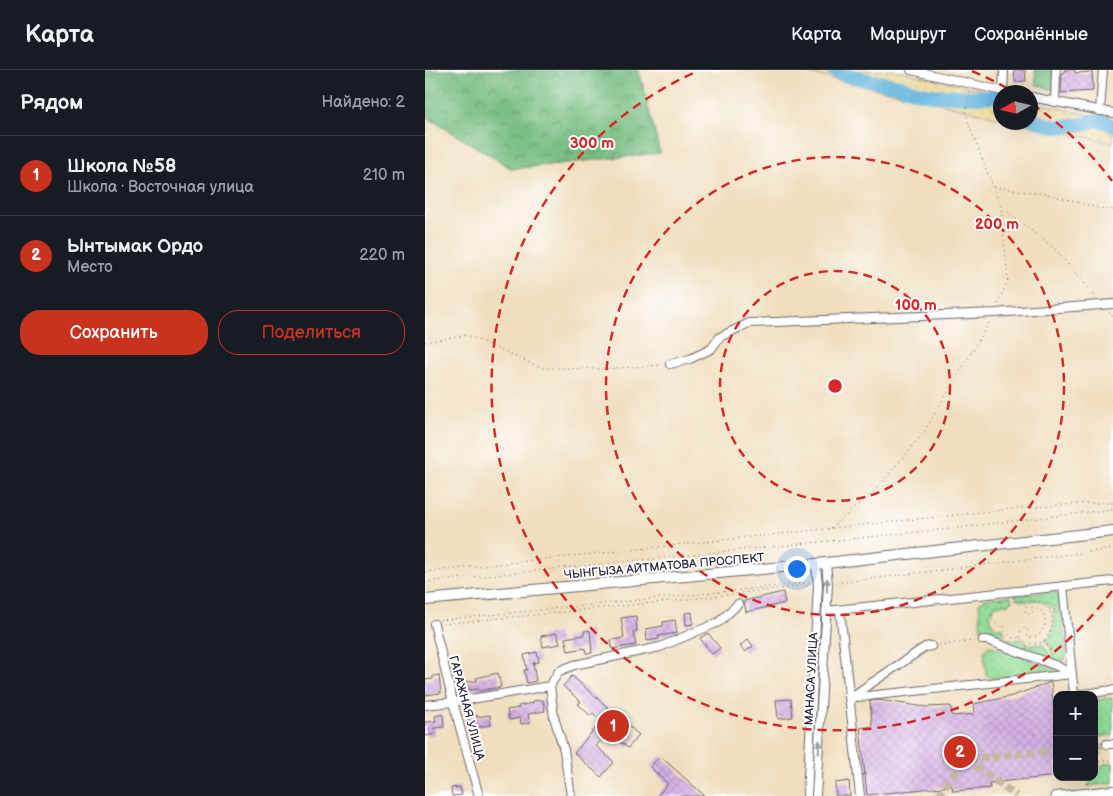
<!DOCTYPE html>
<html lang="ru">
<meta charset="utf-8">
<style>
body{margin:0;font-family:"Balsamiq Sans",sans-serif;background:#20242c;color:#f1f3f6}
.controls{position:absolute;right:15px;bottom:15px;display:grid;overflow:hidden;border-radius:10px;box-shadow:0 5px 20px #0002}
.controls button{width:45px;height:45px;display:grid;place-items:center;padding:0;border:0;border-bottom:1px solid #363941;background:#171b24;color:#f1f3f6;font:25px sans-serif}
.compass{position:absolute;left:568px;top:15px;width:45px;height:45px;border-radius:50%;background:#171b24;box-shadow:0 5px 20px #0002;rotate:262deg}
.you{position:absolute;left:371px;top:498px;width:18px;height:18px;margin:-12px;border:4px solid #fff;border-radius:50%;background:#1a73e8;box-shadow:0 0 0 8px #1a73e833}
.badge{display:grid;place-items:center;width:32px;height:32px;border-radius:50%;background:#c8321e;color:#fff;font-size:16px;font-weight:700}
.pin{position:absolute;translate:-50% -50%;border:2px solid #fff;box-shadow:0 1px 5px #0006}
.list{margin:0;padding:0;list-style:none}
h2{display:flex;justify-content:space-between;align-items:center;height:65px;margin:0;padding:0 20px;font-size:21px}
h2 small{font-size:16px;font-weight:400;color:#9ea1a6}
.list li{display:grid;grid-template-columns:32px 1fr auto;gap:15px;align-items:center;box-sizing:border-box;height:80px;padding:0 20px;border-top:1px solid #363941}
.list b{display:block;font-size:19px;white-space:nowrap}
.list p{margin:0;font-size:16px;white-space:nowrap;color:#9ea1a6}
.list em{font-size:16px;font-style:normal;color:#9ea1a6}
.actions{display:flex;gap:10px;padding:15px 20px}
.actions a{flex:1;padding:11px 0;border:1px solid #c8321e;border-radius:20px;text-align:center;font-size:18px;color:#c8321e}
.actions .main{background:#c8321e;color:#fff}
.map{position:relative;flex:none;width:688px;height:726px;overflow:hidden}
header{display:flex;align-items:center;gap:30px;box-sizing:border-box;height:70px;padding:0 25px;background:#171b24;border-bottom:1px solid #363941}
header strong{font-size:24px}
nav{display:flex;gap:28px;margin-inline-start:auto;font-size:18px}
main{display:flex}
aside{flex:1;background:#171b24}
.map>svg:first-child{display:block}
.grass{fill:url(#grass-dots);stroke:#5b806a}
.forest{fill:url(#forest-crowns);stroke:#4c705e}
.sand{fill:url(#sand-dots);stroke:#887e6c}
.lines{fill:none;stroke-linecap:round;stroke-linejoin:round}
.river{stroke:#60b3dc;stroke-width:14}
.building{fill:url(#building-cross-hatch)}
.minor-tunnel{stroke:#c7b8a4;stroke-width:8;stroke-dasharray:8 4;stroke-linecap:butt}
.minor-casing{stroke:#6a6469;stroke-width:10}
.major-casing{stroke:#6a6469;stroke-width:12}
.path{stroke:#6a6469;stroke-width:1;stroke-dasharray:1 4;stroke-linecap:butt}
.minor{stroke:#fff;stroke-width:8}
.major{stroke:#fff;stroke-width:10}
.oneway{fill:#9c9ca7}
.ring{fill:none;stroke:#d62828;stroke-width:2.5;stroke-dasharray:9 6}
.labels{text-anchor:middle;stroke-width:4;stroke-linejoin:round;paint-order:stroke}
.street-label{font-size:12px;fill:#22223b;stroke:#fff}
.centre{fill:#d62828;stroke:#fff;stroke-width:2.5}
.ring-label{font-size:15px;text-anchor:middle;font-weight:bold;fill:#d62828;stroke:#fff;stroke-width:4;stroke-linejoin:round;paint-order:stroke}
</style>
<header>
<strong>Карта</strong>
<nav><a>Карта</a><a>Маршрут</a><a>Сохранённые</a></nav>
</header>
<main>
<aside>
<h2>Рядом<small>Найдено: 2</small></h2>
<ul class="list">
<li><span class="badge">1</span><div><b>Школа №58</b><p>Школа · Восточная улица</p></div><em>210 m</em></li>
<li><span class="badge">2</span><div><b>Ынтымак Ордо</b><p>Место</p></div><em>220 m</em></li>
</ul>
<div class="actions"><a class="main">Сохранить</a><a>Поделиться</a></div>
</aside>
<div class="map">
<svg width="688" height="726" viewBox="0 0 688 726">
<defs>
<pattern id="grass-dots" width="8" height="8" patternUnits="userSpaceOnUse" patternTransform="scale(1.25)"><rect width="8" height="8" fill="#94de99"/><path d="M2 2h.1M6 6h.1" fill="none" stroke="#7fbe85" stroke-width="1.8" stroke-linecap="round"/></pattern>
<pattern id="forest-crowns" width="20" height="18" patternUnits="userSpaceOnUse" patternTransform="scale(1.25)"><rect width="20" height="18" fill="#77bd81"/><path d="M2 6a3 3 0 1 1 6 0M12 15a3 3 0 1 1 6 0" fill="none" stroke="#61996b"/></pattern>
<pattern id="sand-dots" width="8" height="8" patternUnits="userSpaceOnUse" patternTransform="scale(1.25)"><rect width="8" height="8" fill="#eeda9e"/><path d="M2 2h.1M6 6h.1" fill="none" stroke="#ccbb89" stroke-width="1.8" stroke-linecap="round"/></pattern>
<pattern id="building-cross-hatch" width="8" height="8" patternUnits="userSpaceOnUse" patternTransform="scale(1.25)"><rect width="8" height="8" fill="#d5b0e3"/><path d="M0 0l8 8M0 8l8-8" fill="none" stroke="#b797c4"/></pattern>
</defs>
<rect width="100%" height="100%" fill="#fff"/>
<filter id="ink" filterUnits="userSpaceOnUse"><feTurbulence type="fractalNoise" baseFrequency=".02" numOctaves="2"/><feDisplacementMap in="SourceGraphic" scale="10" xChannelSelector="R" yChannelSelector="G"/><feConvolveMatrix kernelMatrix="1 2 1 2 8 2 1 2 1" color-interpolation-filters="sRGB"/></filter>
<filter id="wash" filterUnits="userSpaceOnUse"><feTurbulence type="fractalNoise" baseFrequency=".0096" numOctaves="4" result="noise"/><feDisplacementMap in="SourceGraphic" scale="20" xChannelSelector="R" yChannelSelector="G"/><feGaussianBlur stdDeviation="1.12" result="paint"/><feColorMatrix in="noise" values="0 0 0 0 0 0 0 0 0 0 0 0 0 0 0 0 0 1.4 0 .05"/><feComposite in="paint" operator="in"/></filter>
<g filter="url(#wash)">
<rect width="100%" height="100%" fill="#f0debe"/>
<g class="grass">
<path d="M630 522 635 525 636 537C626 540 623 533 614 530 605 530 594 533 589 525Z"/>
<path d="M585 526 587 530 582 535 577 534 571 535 565 544C565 552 569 559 578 558L580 565 575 570 558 563 556 558 554 533 560 529Z"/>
<path d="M637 540 641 587 639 591 634 592 628 590 626 578 621 571C629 563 632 552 627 541Z"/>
<polygon points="582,568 589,570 595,569 605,575 614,575 617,573 623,582 624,589 579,571"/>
<polygon points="567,576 629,599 629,602 566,608 561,605 559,582 562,577"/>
<polygon points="687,628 688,665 669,667 669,630"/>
<polygon points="688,693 688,713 662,716 679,694"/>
</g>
<g class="forest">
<polygon points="0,0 214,0 235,83 87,99 0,46"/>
<polygon points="610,0 629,0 628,20 611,15"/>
</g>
<g class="sand">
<polygon points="366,0 470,0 575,24 575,48 490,27"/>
<polygon points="606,32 688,50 688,73 594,53 606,52"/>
</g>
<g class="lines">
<g class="river">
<polyline points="408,0 418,5 475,16 491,22 508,25 551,27 571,26 576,27"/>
<polyline points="606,49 630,57 661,54 670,50 678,51 688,56"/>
</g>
</g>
<g id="blocks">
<g class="building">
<polygon points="589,0 600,0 601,11 590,12"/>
<polygon points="639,0 650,0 650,3 667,2 668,21 636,23 637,3 639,3"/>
<polygon points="358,522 360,533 321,542 319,531"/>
<polygon points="267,542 268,554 261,555 260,543"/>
<polygon points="211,546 212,561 208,562 211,575 187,579 186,570 199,568 196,548"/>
<polygon points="250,550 252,563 233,566 234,569 222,571 221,559 238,556 238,552"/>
<polygon points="165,560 167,583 161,583 160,578 143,581 140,568 159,565 159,561"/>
<polygon points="132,563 135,574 118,577 116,566"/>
<polygon points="283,563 295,578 287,584 275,568"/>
<polygon points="323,569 328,576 320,582 315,576"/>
<polygon points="112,582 114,592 108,593 111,611 102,613 99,600 102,600 99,585"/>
<polygon points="73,603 76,617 54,621 53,619 33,621 32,613 52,611 51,608"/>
<polygon points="14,605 16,623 0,625 0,610 8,609 8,606"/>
<polygon points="147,606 214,665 203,678 184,662 171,676 189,692 176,707 149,683 177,651 168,643 166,646 153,634 156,632 138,616"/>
<polygon points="626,612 629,640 632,639 632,706 564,713 565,718 528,721 527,716 442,725 435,658 447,656 445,631 453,630 501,637 526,636 527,646 550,644 549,634 587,626"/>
<polygon points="366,629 368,647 353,649 351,630"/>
<polygon points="118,630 120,641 103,644 105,653 96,654 95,648 84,650 82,640 94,638 93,636 108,633 108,631"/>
<polygon points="18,644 19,657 9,658 10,664 0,666 0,652 11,651 10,646"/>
<polygon points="52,645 52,647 65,645 66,655 45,658 43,647"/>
<polygon points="235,686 280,726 232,726 243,714 225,697"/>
<polygon points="424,711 425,726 411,726 410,713"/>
<polygon points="35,717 37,725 27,726 26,718"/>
</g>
</g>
</g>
<g filter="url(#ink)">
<use href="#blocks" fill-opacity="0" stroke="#6a6469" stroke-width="1"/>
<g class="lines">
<g class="minor-tunnel">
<polyline points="669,676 682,674"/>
<polyline points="541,689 591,726"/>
<polyline points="513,726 541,689 632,680"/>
</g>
<defs>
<g id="minor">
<polyline points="486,0 582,22"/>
<polyline points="578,22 579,0"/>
<polyline points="606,27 688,43"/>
<polyline points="630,32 631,0"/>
<polyline points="675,41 678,0"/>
<polyline points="245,294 265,289 286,279 295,267 324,253 570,243 688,234"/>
<polyline points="638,516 649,625"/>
<polyline points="415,540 435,726"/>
<polyline points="401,541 688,511"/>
<polyline points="9,554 28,632 54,726"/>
<polyline points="558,570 562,570 632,596 647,604"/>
<polyline points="125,616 129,647 139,680 146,726"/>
<polyline points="652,625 688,620"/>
<polyline points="426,627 500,577 506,576"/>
<polyline points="424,628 647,604"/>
<polyline points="0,635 28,632 125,616 134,601 149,595 235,577 294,552 313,534"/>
<polyline points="682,674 688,674"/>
<polyline points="382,726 393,515 391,494"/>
<polyline points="391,726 403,514 401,493"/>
<polyline points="630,726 688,720"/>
</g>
<polyline id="major" points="0,530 401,493 688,461"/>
</defs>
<use href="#minor" class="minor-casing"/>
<use href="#major" class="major-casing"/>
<g class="path">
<polyline points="545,22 541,41 544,55 576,137 629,178 671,227"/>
<polyline points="569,117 627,125 673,138 688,140"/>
<polyline points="573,234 583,210 576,137"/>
<polyline points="684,242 688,246"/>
<polyline points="0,272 42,265 117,298 179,299 236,295"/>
<polyline points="406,458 450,421 499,362 565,251"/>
<polyline points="0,502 586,439 663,433 688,433"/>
<polyline points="0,512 532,458 688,439"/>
<polyline points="411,513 688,479"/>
<path d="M590 531H597L602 534C628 520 638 570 610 574 604 574 599 572 595 567L588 568 580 562 579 556C568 557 563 547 569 538L576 536 582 538 584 534Z"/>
<polyline points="624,539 632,540"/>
<polyline points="15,550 385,513"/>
<polyline points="18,554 257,530 385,515"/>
<path d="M595 567 596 560 600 558 603 561 602 567C622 570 628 540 607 537L608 543 604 544 601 543 600 540 602 534"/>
<polyline points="619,571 625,579 626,585"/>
<polyline points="514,575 549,571"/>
<polyline points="669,682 677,681"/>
<polyline points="669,692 688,690"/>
<polyline points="669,704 678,692"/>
<polyline points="661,714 666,707"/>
</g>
<use href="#minor" class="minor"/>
<use href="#major" class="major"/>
</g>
<defs><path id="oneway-solid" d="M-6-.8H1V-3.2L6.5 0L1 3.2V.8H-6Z" transform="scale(1.25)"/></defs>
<g class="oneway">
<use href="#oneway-solid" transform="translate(402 515) rotate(-90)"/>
<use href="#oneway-solid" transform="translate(394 677) rotate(-87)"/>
</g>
</g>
<g class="ring">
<circle cx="410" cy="316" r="115"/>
<circle cx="410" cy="316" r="229"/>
<path d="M687 521A344 344 0 1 1 273 1M547 1A344 344 0 0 1 587 21M607 34A344 344 0 0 1 687 111"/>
</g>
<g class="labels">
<g class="street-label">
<text transform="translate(239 496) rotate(-5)" y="4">ЧЫНГЫЗА АЙТМАТОВА ПРОСПЕКТ</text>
<text transform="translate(386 609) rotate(-87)" y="4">МАНАСА УЛИЦА</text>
<text transform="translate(42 638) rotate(75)" y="4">ГАРАЖНАЯ УЛИЦА</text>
</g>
</g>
<circle cx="410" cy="316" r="8" class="centre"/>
<g class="ring-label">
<text x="167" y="78">300 m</text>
<text x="572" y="159">200 m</text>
<text x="491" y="240">100 m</text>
</g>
</svg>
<div class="controls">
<button>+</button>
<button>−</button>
</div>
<svg class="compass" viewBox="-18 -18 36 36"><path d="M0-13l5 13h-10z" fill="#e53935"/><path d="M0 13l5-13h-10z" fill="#9ea1a6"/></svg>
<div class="you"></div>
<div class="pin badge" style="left:188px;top:656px">1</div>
<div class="pin badge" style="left:535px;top:682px">2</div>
</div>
</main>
